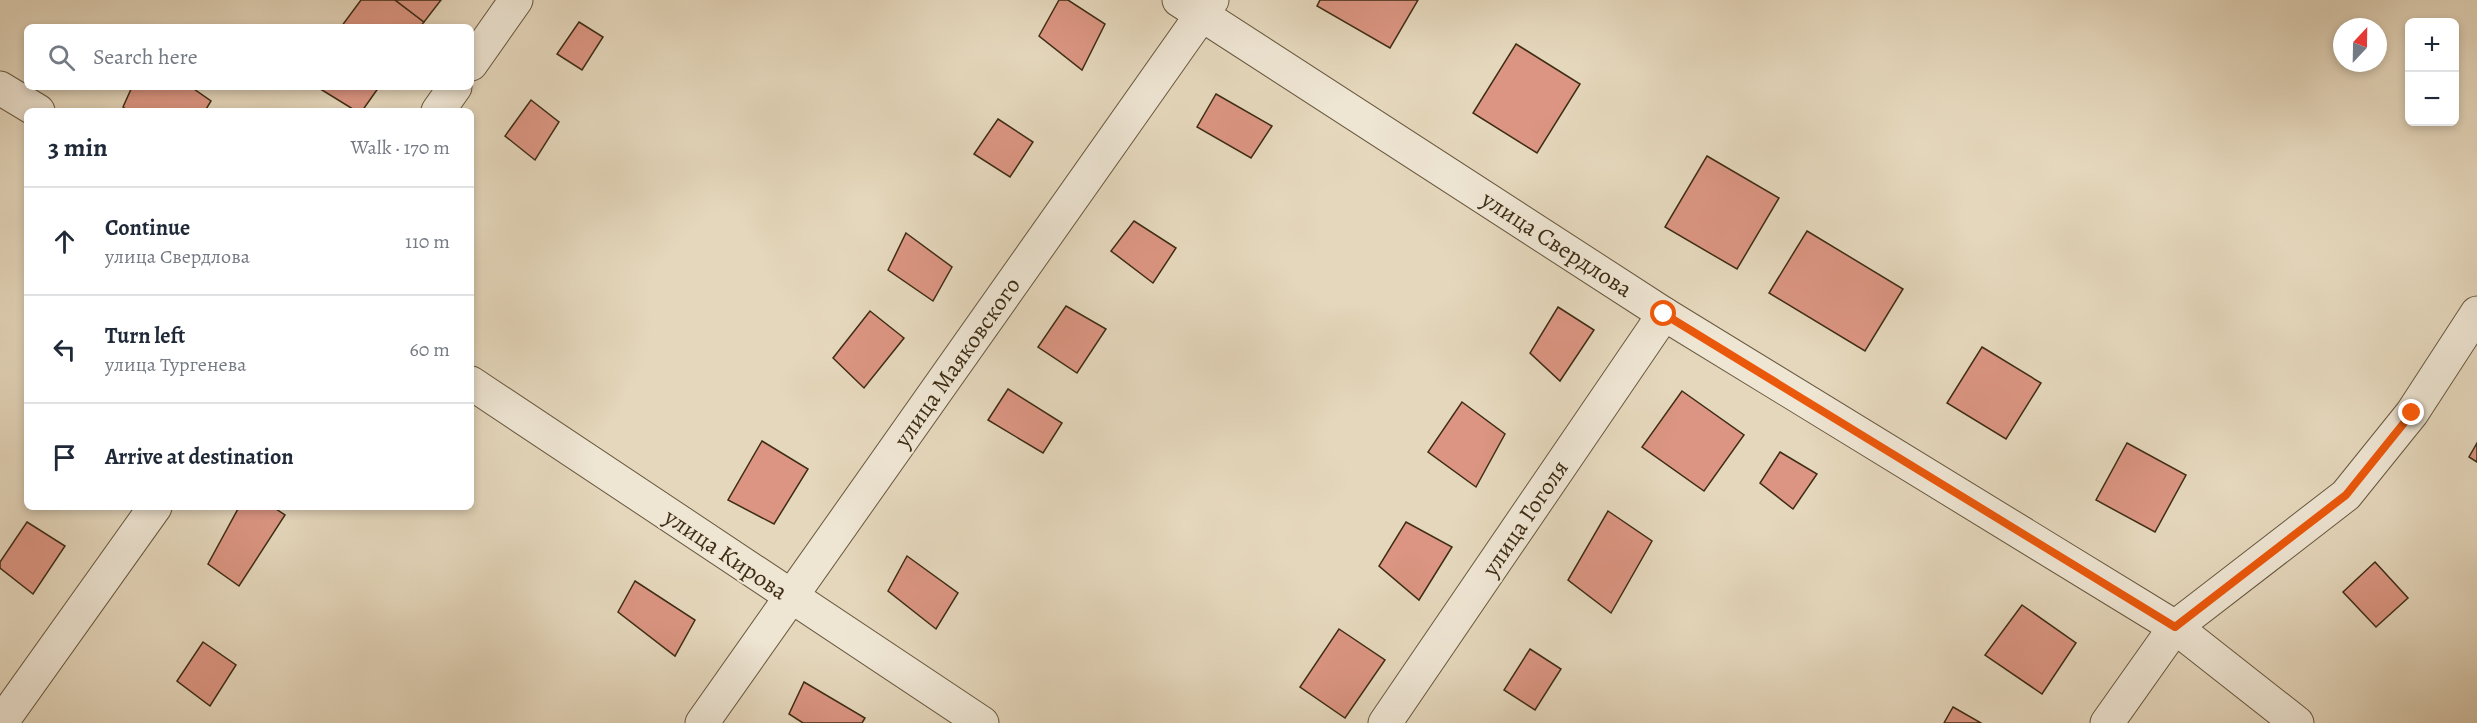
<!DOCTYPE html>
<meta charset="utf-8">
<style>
body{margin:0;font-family:Alegreya,serif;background:#f6f6f7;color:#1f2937}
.controls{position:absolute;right:18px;top:18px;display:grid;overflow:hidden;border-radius:9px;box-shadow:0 3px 9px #0003}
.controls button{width:54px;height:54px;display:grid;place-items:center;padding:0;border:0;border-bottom:2px solid #e0e1e3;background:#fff;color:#1f2937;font:30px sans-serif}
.compass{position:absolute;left:2333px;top:18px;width:54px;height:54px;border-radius:50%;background:#fff;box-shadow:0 3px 9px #0003;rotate:22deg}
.stop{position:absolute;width:18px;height:18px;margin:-14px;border:4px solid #ea580c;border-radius:50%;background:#fff}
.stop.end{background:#ea580c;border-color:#fff;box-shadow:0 2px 6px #0008}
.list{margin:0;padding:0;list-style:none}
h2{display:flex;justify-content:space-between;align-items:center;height:78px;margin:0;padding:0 24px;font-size:26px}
h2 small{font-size:20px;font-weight:400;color:#747a83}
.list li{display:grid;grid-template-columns:39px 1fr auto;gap:18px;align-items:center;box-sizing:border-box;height:108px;padding:0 24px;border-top:2px solid #e0e1e3}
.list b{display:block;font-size:22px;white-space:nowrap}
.list p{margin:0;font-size:20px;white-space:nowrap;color:#747a83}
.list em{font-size:20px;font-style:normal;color:#747a83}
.icon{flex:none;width:33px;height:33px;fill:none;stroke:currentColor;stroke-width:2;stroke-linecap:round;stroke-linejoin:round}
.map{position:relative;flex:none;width:2477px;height:723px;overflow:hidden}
.search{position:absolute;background:#fff;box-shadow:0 3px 9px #0003;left:24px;top:24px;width:450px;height:66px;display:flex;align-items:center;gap:15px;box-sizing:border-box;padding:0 21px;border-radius:9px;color:#747a83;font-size:22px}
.panel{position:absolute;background:#fff;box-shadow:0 3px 9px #0003;left:24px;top:108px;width:450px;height:402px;border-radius:9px}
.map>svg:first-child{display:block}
.building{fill:#db9582;stroke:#3e2d14;stroke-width:1.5}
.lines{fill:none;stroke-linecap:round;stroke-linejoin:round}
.minor-casing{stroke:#68583e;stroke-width:35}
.tertiary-casing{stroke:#68583e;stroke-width:35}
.minor{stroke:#eee5d3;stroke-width:33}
.tertiary{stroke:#eee5d3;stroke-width:33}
.route{stroke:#ea580c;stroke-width:8}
.labels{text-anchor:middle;stroke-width:4.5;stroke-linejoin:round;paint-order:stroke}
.street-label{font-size:24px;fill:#3e2d14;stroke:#eee5d3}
</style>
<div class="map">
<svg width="2477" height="723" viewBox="0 0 2477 723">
<rect width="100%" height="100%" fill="#e5d7bc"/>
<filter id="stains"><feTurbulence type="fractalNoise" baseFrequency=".00333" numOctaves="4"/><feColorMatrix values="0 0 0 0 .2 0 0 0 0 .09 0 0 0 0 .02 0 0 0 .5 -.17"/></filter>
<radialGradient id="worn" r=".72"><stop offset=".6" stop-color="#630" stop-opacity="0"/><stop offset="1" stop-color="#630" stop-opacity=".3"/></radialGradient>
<g class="building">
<polygon points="361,0 395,0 424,22 420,27 341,27"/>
<polygon points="395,0 441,0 424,22"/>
<polygon points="1059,0 1068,0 1105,24 1082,70 1039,36"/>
<polygon points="1320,0 1418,0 1390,48 1317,6"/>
<polygon points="579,22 603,37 582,70 557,54"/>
<polygon points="1516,44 1580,84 1537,153 1473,113"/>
<polygon points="132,87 191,87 211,101 205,111 129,111 123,107"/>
<polygon points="317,87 379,87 362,111 356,111"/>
<polygon points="1216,94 1272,126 1251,158 1197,127"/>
<polygon points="531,100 559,122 535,160 505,136"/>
<polygon points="998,119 1033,142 1010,177 974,154"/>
<polygon points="1707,156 1779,198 1737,269 1665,227"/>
<polygon points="1134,221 1176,248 1153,283 1111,251"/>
<polygon points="1807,231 1903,289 1865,351 1769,293"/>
<polygon points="906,233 952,267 933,301 888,270"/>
<polygon points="1066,306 1106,329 1077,373 1038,347"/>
<polygon points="1558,307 1594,330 1560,381 1530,353"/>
<polygon points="870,311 904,338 864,388 833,358"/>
<polygon points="1982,347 2041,383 2006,439 1947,403"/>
<polygon points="1008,389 1062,423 1043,453 988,420"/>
<polygon points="1682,391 1744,435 1704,491 1642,447"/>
<polygon points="1462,402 1505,434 1476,487 1428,452"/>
<polygon points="762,441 808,469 774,524 728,500"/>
<polygon points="2127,443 2186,475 2155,532 2096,500"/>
<polygon points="2477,443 2477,462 2469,457"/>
<polygon points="1780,452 1817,474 1793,509 1760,483"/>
<polygon points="239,507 273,507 285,515 239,586 208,564"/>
<polygon points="1608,511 1652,541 1611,613 1568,580"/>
<polygon points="27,522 65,546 33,594 0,568 0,562"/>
<polygon points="1406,522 1452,547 1419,600 1379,566"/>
<polygon points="907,556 958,593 936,629 888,591"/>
<polygon points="2375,562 2408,598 2376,627 2343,592"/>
<polygon points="635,581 695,620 675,656 618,612"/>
<polygon points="2022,605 2076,643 2042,694 1985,655"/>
<polygon points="1339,629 1385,660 1345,718 1300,687"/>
<polygon points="203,642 236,665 210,706 177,681"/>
<polygon points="1530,649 1561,669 1535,710 1504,690"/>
<polygon points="804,682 865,718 862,723 803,723 789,714"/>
<polygon points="1953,707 1981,723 1944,723"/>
</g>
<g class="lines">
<defs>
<g id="minor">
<polyline points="471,64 516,0"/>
<polyline points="0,88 38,111"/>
<polyline points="438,111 455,87"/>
<polyline points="471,383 982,723"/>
<polyline points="2175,627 2297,723"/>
<polyline points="1,723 155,507"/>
<polyline points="702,723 1212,0"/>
<polyline points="1385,723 1664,314"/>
<polyline points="2107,723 2175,627 2346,495 2412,413 2477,313"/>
</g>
<polyline id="tertiary" points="1179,0 1664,314 2175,627"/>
</defs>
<use href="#minor" class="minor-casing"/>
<use href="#tertiary" class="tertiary-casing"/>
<use href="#minor" class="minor"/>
<use href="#tertiary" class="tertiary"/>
</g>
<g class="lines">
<polyline class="route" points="1664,314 2175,627 2346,495 2412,413"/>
</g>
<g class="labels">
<g class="street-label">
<text transform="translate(1557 244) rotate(33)" y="8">улица Свердлова</text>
<text transform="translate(957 362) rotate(-55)" y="8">улица Маяковского</text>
<text transform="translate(1525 518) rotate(-56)" y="8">улица Гоголя</text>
<text transform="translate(726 554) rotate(34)" y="8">улица Кирова</text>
</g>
</g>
<rect width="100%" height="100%" filter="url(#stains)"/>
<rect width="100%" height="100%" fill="url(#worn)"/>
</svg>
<div class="controls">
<button>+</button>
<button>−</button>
</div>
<svg class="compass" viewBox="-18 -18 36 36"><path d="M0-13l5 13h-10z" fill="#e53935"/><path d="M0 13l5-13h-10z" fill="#747a83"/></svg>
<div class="stop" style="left:1664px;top:314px"></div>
<div class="stop end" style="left:2412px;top:413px"></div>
<div class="search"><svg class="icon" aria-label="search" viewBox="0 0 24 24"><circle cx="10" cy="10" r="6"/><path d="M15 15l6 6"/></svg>Search here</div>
<section class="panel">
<h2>3 min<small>Walk · 170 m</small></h2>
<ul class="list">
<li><svg class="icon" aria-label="ahead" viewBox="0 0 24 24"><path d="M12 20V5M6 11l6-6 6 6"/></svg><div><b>Continue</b><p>улица Свердлова</p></div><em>110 m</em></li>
<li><svg class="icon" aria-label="left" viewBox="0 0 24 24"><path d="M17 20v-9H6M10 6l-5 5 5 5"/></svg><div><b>Turn left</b><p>улица Тургенева</p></div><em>60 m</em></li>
<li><svg class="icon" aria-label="arrive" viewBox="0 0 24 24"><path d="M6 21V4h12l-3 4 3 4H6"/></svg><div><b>Arrive at destination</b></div></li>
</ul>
</section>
</div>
